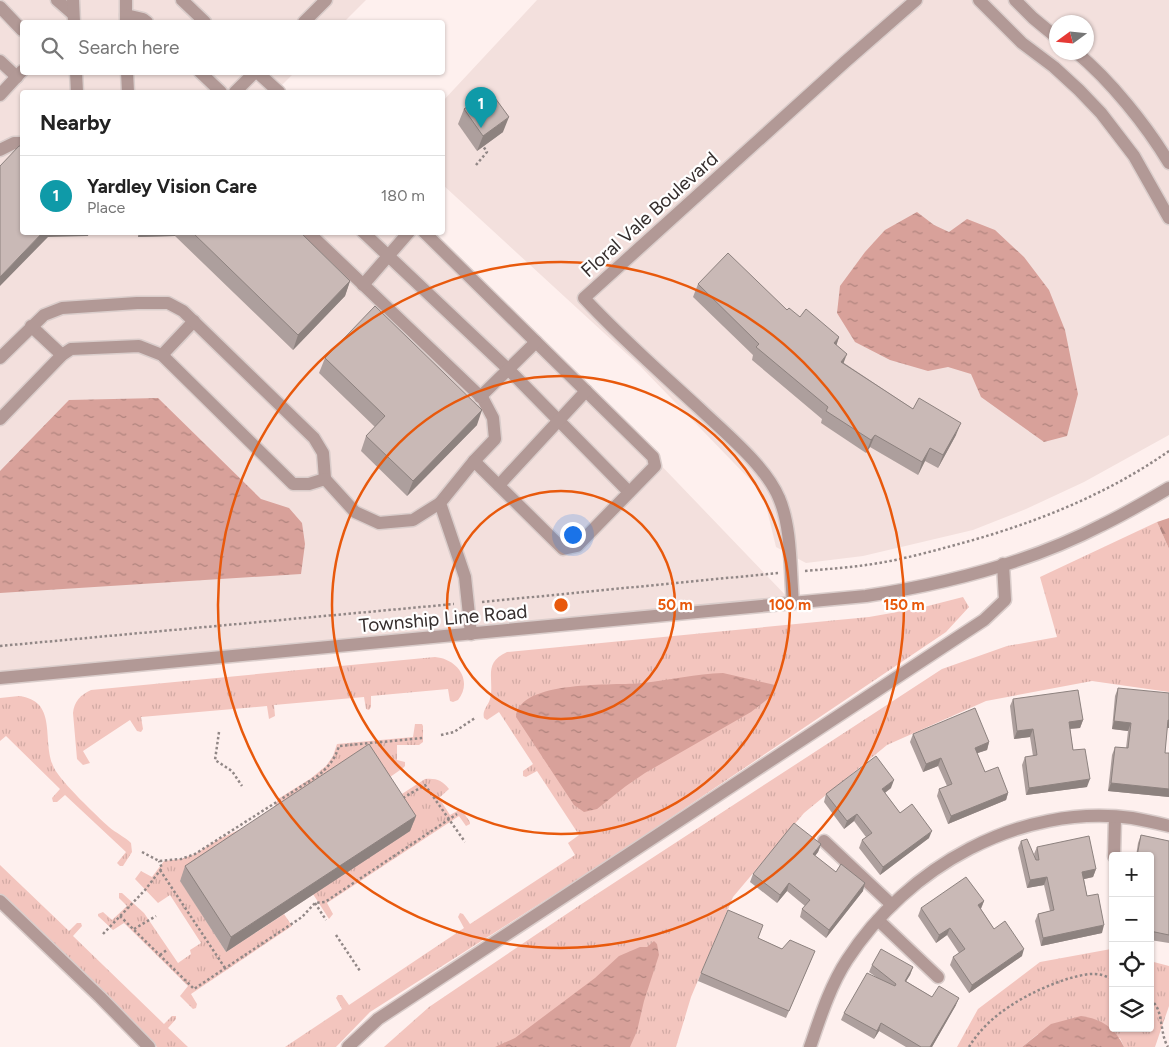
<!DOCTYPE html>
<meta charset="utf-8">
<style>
body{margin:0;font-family:Figtree,sans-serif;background:#f2f2f2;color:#222}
.controls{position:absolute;right:15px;bottom:15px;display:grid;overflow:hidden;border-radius:5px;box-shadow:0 1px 4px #0004}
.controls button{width:45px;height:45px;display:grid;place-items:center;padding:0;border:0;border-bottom:1px solid #e0e0e0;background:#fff;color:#222;font:25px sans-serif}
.compass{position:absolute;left:1049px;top:15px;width:45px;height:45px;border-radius:50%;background:#fff;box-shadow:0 1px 4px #0004;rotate:255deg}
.you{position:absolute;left:572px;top:534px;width:18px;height:18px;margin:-12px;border:4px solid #fff;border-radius:50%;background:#1a73e8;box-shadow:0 0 0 8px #1a73e833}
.badge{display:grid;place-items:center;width:32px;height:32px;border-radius:50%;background:#237aaa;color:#fff;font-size:16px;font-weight:700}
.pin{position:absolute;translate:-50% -41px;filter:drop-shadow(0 1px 2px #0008)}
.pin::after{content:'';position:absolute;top:26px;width:18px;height:15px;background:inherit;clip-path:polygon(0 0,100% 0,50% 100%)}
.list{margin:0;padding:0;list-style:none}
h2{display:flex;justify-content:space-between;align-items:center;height:65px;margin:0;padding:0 20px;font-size:21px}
h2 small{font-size:16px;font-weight:400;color:#767676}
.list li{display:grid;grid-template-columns:32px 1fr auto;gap:15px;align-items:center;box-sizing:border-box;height:80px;padding:0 20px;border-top:1px solid #e0e0e0}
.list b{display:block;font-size:19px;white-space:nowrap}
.list p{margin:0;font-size:16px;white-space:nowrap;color:#767676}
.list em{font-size:16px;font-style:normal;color:#767676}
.icon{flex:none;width:28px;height:28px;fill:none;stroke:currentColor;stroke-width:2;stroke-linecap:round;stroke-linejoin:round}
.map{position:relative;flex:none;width:1169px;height:1047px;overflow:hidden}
.search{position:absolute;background:#fff;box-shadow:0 1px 4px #0004;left:20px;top:20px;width:425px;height:55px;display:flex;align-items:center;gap:12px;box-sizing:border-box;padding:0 18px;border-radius:5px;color:#767676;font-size:19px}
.panel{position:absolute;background:#fff;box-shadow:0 1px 4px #0004;left:20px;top:90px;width:425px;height:145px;border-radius:5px}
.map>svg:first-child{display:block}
.built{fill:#f3e0dd;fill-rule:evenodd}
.grass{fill:url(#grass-tufts)}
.forest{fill:url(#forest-firs)}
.water{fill:url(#water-ripples)}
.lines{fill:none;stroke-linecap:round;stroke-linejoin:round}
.minor-casing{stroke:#dacdcb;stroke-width:15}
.path{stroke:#918786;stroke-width:2.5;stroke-dasharray:2.5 2.5;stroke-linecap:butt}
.minor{stroke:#b29996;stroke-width:12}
.wall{fill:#ad9f9d}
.shaded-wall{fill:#8d827f}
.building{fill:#c9b9b6;stroke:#8d827f}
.ring{fill:none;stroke:#e8590c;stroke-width:2.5}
.labels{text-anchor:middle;stroke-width:4.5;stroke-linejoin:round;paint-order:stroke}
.street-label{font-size:19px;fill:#352e2d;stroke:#fff}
.centre{fill:#e8590c;stroke:#fff;stroke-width:2.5}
.ring-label{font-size:15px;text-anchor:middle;font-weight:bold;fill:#e8590c;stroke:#fff;stroke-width:4.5;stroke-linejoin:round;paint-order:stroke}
</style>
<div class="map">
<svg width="1169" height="1047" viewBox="0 0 1169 1047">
<defs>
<pattern id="grass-tufts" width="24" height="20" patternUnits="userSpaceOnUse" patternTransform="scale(1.25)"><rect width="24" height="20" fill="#f3c5be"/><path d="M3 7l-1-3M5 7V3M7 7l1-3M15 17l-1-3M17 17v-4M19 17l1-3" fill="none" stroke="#d1aaa4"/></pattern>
<pattern id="forest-firs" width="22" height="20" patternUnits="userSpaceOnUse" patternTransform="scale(1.25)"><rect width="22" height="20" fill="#d8a29a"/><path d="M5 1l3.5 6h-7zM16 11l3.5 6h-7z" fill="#b0847e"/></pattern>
<pattern id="water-ripples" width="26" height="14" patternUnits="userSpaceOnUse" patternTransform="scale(1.25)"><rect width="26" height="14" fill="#d8a19a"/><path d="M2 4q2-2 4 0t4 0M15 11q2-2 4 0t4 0" fill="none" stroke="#b0847e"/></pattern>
</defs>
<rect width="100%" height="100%" fill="#fef0ee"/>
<g class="built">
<polygon points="0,0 366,0 344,22 22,22 22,72 294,73 277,90 279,92 22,92 22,232 423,233 653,457 793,603 0,678"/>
<path d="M537 0H1169V435L1084 482 1026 509 973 530 863 556 806 563 776 547 763 493 640 366 443 185 442 102ZM1056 22H1086V52H1056Z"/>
</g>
<g class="grass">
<polygon points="1157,522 1169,549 1169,692 1092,681 986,701 887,745 804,813 733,897 691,997 676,1047 384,1047 429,1007 577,907 942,669 1007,646 1057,637 1040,577"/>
<path d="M963 597 969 607 946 632 599 866 370 1012 336 1047H285L342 1009 336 998 338 995H342L349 1005 464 928 458 917 460 913 463 914 470 924 575 855 568 843 579 835 537 771 526 777 523 776V771L533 764 499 712 487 720 484 718C482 710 488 706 490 699 495 680 482 663 507 652L869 617 920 608Z"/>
<path d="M435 657C458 659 473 681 458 700L453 702 450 701 448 689 371 696V707L369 710 366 709 364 697 274 705 275 716 269 719 267 706 141 717 143 729 141 732 137 731 130 720 83 751 90 763 83 765 77 759 73 713C74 702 80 695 91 690Z"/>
<path d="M19 696C59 701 41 741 54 768 62 783 96 815 109 827 116 833 125 837 131 843L132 852 123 866H120L117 863 126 852 65 795 57 802H53L52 798 60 789 6 736 0 741V698Z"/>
<polygon points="415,724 422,724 423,726 423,742 419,745 397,745 397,760 405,762 405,766 403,768 380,784 268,822 278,799 310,779 326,766 333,756 337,744 413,737"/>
<path d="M425 779C436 778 442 780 449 789L439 798 450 815 461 809 470 822V824L466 826 459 816 327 903 333 914 329 919 313 894 391 801Z"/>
<polygon points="243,828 249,835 180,880 226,952 284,914 292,926 191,994 197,1004 196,1008 193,1009 180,996 188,986 124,923 113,930 98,916 98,914 103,912 112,920 127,906 119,898 119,893 122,893 144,913 178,963 191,954 190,950 201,943 170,895 158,903 135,879 141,871 152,877 164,861 181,859 195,854 219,839"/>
<polygon points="0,865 69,931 77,923 81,923 82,926 73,936 164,1024 172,1016 176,1016 176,1019 168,1028 188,1047 157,1047 0,895"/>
<polygon points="1111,949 1113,949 1113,1028 1150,1028 1150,961 1169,966 1169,1006 1155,1047 1124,1047 1120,1038 1038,1034 1022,1047 957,1047 978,1009 1040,962"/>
</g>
<polygon class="forest" points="1169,518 1169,549 1157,522"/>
<g class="water">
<polygon points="917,212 934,225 949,232 967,219 995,230 1024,257 1049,290 1065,330 1078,394 1067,436 1044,442 981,397 971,374 948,367 928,371 890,360 855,342 837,313 840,286 865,252 885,230"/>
<polygon points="158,398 261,499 289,508 302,523 305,544 301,574 0,593 0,471 69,400"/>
<path d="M723 673 775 685 769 698 751 712 645 773 626 786 597 809 584 812 574 805 516 717C519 679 615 686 643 683 670 680 696 674 723 673Z"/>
<polygon points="654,941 657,944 659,955 644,1001 637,1031 630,1047 495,1047 515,1038 595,978 619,956 640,947 647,947"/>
<path d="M1081 1016C1102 1019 1115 1028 1124 1047H1022L1051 1024Z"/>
</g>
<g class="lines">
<defs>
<g id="minor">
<polyline points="57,0 73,14"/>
<polyline points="73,0 74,22"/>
<polyline points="126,0 126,22"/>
<polyline points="182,0 205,22"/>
<polyline points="979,0 1022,43 1054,67 1079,90 1101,113 1134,156 1169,218"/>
<polyline points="1015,0 1033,18 1056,37"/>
<polyline points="0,7 22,30"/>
<polyline points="126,15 143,19 147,22"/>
<polyline points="304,22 326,0"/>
<path d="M1076 52C1110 80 1147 126 1169 163"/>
<polyline points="0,61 17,77"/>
<polyline points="76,72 77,92"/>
<polyline points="127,72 128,92"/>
<polyline points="200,72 221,92"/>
<polyline points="257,72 279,92"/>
<polyline points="235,92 255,72"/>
<polyline points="0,95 22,71"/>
<polyline points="0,150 14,143 22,143"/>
<polyline points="308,232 483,399 493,418 495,439 474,461"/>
<polyline points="363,232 508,369 629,492"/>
<polyline points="424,232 653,457 655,466 577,546 563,549 474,461 440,503 465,577 471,634"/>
<polyline points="363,285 409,232"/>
<polyline points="31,326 62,355"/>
<polyline points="162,355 194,321"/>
<polyline points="0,358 44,315 62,308 137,303 168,303 183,311 314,438 323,453 325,479"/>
<polyline points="480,397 536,342"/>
<polyline points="0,419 62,355 71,349 139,346 162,355 293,484 309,484 325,479 355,512 379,523 413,520 440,503"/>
<polyline points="499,485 586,391"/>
<path d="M793 603C790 571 792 528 779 498 766 466 724 432 699 408 660 372 620 337 584 298L845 62 916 0"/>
<path d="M0 678 866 596C945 584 1031 562 1102 525 1125 514 1147 501 1169 488"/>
<polyline points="824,841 892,905"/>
<polyline points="1114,856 1115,817"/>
<polyline points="0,901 100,997 149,1047"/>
<polyline points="878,920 938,977"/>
<polyline points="348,1047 378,1019 984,620 1005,600 1003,564"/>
<path d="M810 1047C820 1018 830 986 847 960 907 867 1020 803 1132 818 1144 820 1157 823 1169 826"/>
</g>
</defs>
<use href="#minor" class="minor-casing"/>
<g class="path">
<polyline points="476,165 487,152 483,146"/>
<path d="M805 571C826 569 846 568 866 565 896 561 926 553 955 545 1030 525 1105 496 1169 451"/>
<polyline points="482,602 778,573"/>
<polyline points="0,646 454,604"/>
<polyline points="219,732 215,760 232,771 242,786"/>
<polyline points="441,735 454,732 475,718"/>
<polyline points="403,798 425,785 465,842"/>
<path d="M142 852 159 861 181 859 195 854 319 775C329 766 335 759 339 746L423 738"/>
<polyline points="160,870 225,968"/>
<polyline points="315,903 326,920"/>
<polyline points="120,916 194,989 302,917 315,903 325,902 457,814"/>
<polyline points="134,929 156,916"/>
<polyline points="103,934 145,890 162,868 159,861"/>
<polyline points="336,935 360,971"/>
<polyline points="160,955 168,949"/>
<path d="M1150 1000C1164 1007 1159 1033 1168 1047"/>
<path d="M969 1047C989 1013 1031 991 1067 979 1078 976 1091 972 1102 975 1106 976 1109 978 1113 979"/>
</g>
<use href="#minor" class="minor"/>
</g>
<g class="wall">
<polygon points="464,109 503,132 477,151 458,124"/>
<polygon points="138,232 300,232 350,281 345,296 293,350 175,236 138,237"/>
<polygon points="698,284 787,310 800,317 839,337 836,345 844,363 913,409 956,435 938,468 925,461 918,475 870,447 866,453 821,423 822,419 752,360 753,355 693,297"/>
<polygon points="325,358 477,425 407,496 361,451 366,436 375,427 319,373"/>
<polygon points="1118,688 1167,728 1165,753 1169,753 1169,797 1108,791 1112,755 1115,747 1126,748 1128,731 1112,729 1115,696"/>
<polygon points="1013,699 1083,720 1080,728 1070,729 1073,750 1087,787 1026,795 1022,765 1025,757 1033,756 1030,737 1014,739 1010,706"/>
<polygon points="913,734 989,742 987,750 977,753 985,772 1008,793 1006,800 948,824 937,796 939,789 947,786 938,766 923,772 910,742"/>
<polygon points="891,788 885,793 900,813 929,838 880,875 859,848 862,840 866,837 854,821 844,829 824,802 826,794"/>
<polygon points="416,816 410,831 226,952 180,881 185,866"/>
<polygon points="1141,835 1169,841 1169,943 1150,940 1150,856 1136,856 1138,843"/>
<polygon points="1021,841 1035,856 1034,854 1037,847 1096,869 1093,877 1084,879 1087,896 1102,933 1041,946 1035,921 1038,914 1050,911 1044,885 1027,888 1018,848"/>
<polygon points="821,844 818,852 815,856 836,872 863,891 826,938 800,917 802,909 805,906 787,891 777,903 750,882 753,874"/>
<polygon points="984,901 981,909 994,929 1022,956 969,993 950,965 953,957 959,953 947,935 936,943 918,916 921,908"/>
<polygon points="758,938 782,949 812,958 786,1018 698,981 701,973"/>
<polygon points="872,965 913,967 910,975 906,981 932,997 956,1005 932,1047 906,1047 879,1031 874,1039 841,1020 844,1013 876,977 869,972"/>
</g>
<g class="shaded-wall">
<polygon points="509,117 503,132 477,151 483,136"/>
<polygon points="43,232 89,232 88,236 48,237 0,286 0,277"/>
<polygon points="140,232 177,232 175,236 138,237"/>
<polygon points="350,281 345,296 293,350 298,335"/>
<polygon points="839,337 835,350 834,343"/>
<polygon points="847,354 842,367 841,362"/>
<polygon points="482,410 477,425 407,496 413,481"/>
<polygon points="961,423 956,435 938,468 943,455"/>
<polygon points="875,435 870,447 866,453 871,440"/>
<polygon points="930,448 925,461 918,475 922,462"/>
<polygon points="1083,720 1080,728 1066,729 1069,722"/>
<polygon points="1168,720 1169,720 1169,728 1165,728"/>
<polygon points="1114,721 1131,723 1128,731 1112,729"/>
<polygon points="1033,729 1030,737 1014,739 1017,731"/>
<polygon points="989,742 987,750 972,755 975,748"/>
<polygon points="941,758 938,766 923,772 926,764"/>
<polygon points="1090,779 1087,787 1026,795 1029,788"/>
<polygon points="894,780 891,788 879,797 882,789"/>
<polygon points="1111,783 1169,789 1169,797 1108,791"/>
<polygon points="1008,793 1006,800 948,824 951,816"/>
<polygon points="857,814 854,821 844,829 847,821"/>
<polygon points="416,816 410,831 226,952 231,937"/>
<polygon points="932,831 929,838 880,875 883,867"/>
<polygon points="821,844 818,852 810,862 813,854"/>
<polygon points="1096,869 1093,877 1080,880 1082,872"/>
<polygon points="1047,877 1044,885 1027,888 1030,880"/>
<polygon points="789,883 787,891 777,903 780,895"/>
<polygon points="865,883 863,891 826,938 829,930"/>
<polygon points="984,901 981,908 975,913 978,905"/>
<polygon points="1104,925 1102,933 1041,946 1043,938"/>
<polygon points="950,928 947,935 936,943 939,935"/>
<polygon points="1024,949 1022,956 969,993 972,985"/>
<polygon points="913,967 910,975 902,988 905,981"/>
<polygon points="959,998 956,1005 932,1047 930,1047"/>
<polygon points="881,1023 879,1031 874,1039 877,1031"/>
</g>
<g class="building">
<polygon points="490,91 509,117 483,136 464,109"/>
<polygon points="19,146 22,146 22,232 43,232 0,277 0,166"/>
<polygon points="192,232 300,232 350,281 298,335"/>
<polygon points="728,253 787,310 789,308 800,317 806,309 839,337 834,343 847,354 841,362 913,409 919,398 961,423 943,455 930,448 922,462 875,435 871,440 826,411 828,407 756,347 759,344 698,284"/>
<polygon points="375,306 482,410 413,481 366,436 385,416 325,358"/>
<polygon points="1118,688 1169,693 1169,720 1168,720 1165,753 1169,753 1169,789 1111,783 1115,747 1128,748 1131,723 1114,721"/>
<polygon points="1078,690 1083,720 1069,722 1073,750 1085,749 1090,779 1029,788 1025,757 1037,755 1033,729 1017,731 1013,699"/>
<polygon points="975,708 989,742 975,748 985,772 998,767 1008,793 951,816 939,789 952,784 941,758 926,764 913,734"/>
<polygon points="369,744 416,816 231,937 185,866"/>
<polygon points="876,756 894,780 882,789 900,813 912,804 932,831 883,867 862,840 872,833 857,814 847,821 826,794"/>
<polygon points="794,823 821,844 813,854 836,872 841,864 865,883 829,930 802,909 810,900 789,883 780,895 753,874"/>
<polygon points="1141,835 1169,841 1169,935 1150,931 1150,856 1137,856"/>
<polygon points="1089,836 1096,869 1082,872 1087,896 1098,894 1104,925 1043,938 1038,914 1054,910 1047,877 1030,880 1021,841 1027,839 1036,860 1039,860 1037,847"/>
<polygon points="966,877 984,901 978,905 994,929 1005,921 1024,949 972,985 953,957 965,949 950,928 939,935 921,908"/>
<polygon points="728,910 763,925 758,938 782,949 790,940 815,951 789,1011 701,973"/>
<polygon points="881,949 913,967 905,981 932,997 939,986 959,998 930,1047 921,1047 881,1023 877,1031 844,1013 867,973 895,986 896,984 872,965"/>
</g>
<g class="ring">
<circle cx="561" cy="605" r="114"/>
<circle cx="561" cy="605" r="229"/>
<circle cx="561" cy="605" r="343"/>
</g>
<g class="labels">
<g class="street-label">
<text transform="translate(649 214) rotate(-42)" y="7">Floral Vale Boulevard</text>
<text transform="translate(443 618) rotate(-5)" y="7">Township Line Road</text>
</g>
</g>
<circle cx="561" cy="605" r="8" class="centre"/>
<g class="ring-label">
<text x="675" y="610">50 m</text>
<text x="790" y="610">100 m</text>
<text x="904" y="610">150 m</text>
</g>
</svg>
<div class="controls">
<button>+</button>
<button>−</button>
<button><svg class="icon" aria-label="locate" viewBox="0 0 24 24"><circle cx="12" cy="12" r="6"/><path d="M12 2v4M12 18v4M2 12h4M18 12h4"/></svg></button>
<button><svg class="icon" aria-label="layers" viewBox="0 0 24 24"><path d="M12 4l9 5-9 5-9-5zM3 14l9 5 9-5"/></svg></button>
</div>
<svg class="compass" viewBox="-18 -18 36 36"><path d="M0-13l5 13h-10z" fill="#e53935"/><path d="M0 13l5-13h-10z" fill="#767676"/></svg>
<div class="you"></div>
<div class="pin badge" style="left:481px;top:128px;background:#0f9aa8">1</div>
<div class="search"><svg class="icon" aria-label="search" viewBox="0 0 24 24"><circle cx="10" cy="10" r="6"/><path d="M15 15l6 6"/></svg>Search here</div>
<section class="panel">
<h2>Nearby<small></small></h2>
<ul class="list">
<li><span class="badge" style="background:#0f9aa8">1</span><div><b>Yardley Vision Care</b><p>Place</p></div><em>180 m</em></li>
</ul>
</section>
</div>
